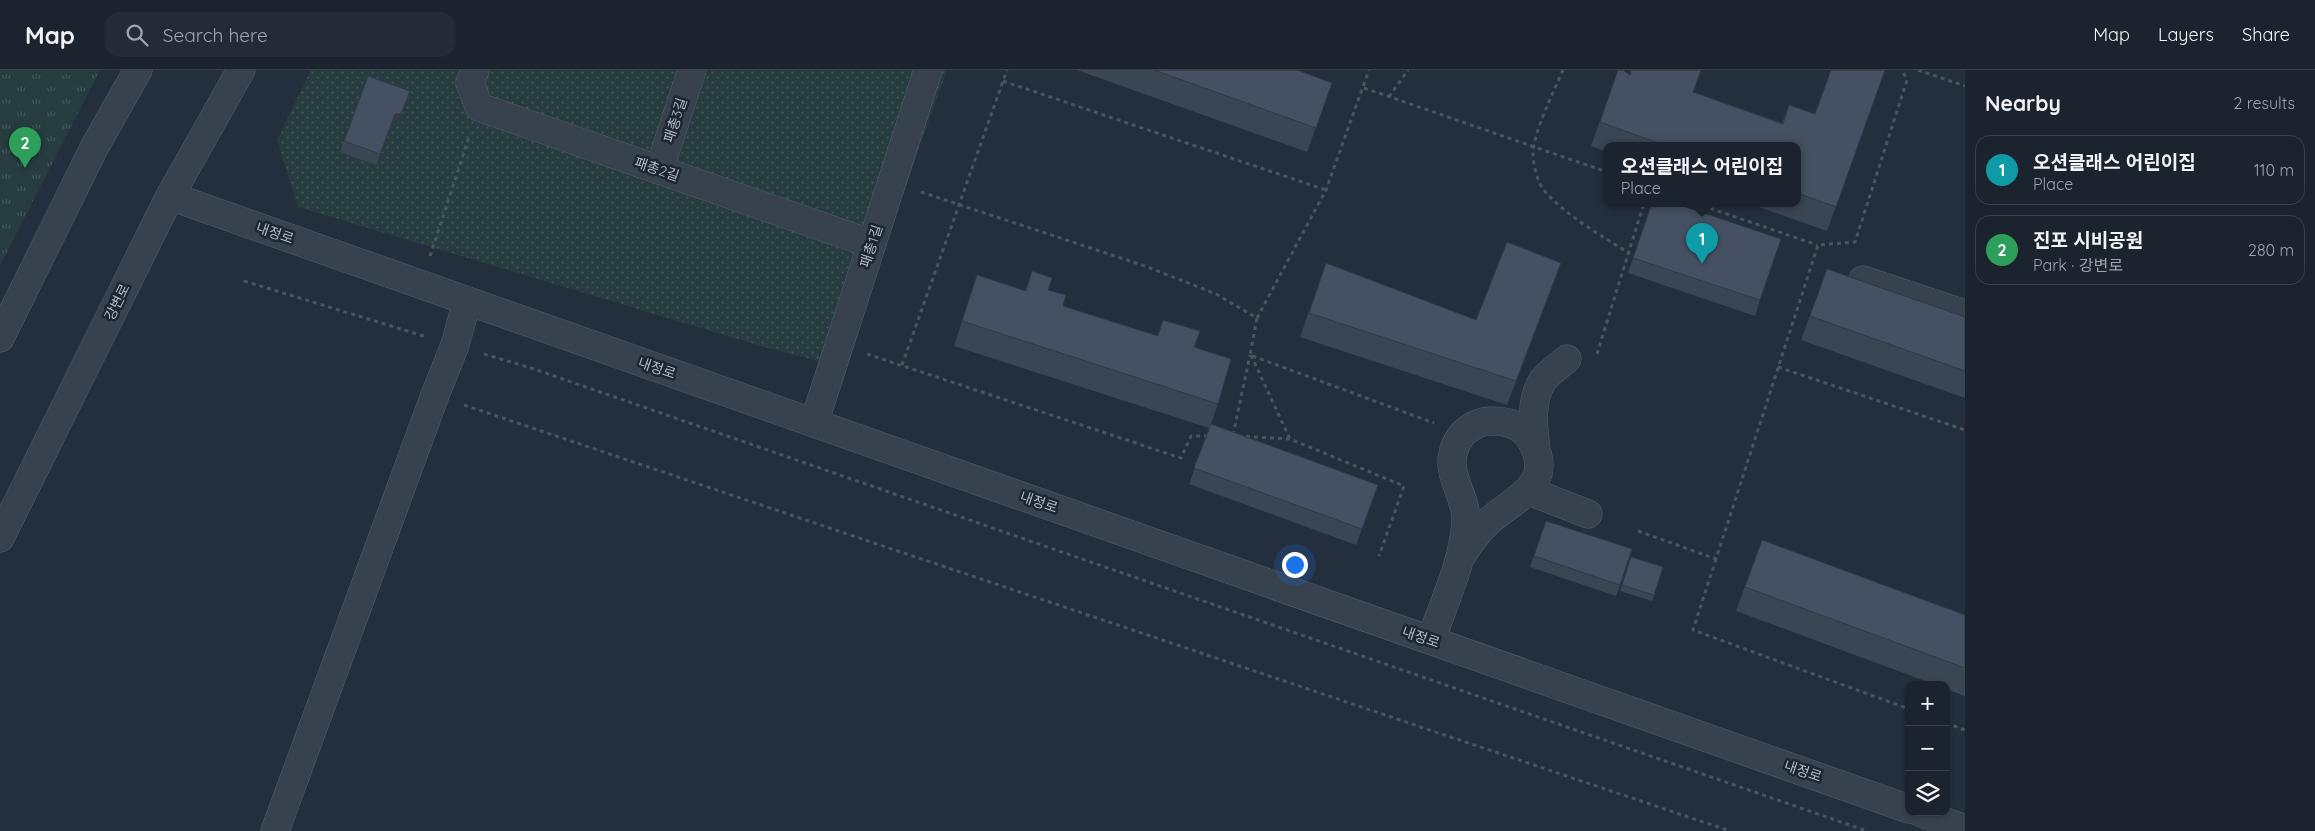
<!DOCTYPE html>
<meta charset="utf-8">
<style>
body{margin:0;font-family:Quicksand,"Noto Sans KR",sans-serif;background:#242b36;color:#f1f3f6}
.controls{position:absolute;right:15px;bottom:15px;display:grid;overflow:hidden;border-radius:10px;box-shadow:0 1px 4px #0004}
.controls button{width:45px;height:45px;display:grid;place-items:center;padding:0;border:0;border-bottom:1px solid #39404a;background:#1b232e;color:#f1f3f6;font:25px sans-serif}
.you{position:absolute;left:1294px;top:494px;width:18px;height:18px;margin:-12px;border:4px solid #fff;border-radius:50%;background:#1a73e8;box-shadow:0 0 0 8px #1a73e833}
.badge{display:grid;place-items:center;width:32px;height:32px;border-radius:50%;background:#1a73e8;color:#fff;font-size:16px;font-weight:700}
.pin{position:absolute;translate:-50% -41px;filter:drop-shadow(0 1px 2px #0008)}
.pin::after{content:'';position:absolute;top:26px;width:18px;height:15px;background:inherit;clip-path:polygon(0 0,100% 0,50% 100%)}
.popup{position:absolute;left:1603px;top:72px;width:198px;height:65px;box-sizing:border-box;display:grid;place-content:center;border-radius:10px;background:#1b232e;filter:drop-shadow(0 1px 4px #0005);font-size:16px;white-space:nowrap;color:#a0a4aa}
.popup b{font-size:19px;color:#f1f3f6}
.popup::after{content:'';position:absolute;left:50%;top:100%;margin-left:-10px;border:10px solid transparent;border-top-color:#1b232e}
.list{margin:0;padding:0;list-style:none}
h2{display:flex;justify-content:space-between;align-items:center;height:65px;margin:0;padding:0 20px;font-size:21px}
h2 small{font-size:16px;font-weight:400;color:#a0a4aa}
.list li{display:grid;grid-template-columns:32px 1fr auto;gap:15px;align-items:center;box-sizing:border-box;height:70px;margin:0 10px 10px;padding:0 10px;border:1px solid #39404a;border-radius:15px}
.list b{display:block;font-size:19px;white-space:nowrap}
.list p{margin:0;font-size:16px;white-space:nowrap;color:#a0a4aa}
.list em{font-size:16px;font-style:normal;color:#a0a4aa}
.icon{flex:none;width:28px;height:28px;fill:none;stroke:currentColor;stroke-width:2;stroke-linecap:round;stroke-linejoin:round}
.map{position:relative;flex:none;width:1965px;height:761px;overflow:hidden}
header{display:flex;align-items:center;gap:30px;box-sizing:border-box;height:70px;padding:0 25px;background:#1b232e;border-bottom:1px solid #39404a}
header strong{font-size:24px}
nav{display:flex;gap:28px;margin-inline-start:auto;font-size:18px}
.search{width:350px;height:45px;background:#242b36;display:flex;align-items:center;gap:12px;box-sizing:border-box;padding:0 18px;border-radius:15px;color:#a0a4aa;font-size:19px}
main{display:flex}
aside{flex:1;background:#1b232e}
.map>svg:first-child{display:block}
.grass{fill:url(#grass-dots)}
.park{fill:url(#park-tufts)}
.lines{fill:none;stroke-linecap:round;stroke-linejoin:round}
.minor-casing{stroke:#565f6c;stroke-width:29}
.path{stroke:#44595c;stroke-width:3;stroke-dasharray:4 4;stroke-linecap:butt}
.minor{stroke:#38414e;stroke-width:28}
.wall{fill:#3b4654}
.shaded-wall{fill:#303945}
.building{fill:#455162;stroke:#303945}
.labels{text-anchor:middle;stroke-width:5;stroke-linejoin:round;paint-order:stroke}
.street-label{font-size:14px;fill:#b4bcc9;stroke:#1d2633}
</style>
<header>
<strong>Map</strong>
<div class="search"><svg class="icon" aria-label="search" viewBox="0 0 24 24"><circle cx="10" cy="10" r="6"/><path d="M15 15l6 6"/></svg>Search here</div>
<nav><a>Map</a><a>Layers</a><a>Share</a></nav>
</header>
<main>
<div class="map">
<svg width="1965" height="761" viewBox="0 0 1965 761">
<defs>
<pattern id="grass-dots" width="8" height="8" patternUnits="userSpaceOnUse" patternTransform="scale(1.25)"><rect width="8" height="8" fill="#263c3f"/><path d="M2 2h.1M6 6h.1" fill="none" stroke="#435659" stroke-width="1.8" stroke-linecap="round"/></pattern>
<pattern id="park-tufts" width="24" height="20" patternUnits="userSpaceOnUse" patternTransform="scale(1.25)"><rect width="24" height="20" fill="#263c3f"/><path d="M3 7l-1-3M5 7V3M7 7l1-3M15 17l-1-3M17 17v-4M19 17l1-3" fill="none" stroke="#435659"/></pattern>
</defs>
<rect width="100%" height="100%" fill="#242f3e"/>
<polygon class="grass" points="311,0 947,0 842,297 764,277 298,137 277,70"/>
<polygon class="park" points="0,0 100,0 0,196"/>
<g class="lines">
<defs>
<g id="minor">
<polyline points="475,0 470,13 479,37 872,174"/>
<polyline points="659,100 692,0"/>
<polyline points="170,126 1909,739"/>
<polyline points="1863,210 1965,244"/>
<polyline points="0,268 95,76 138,0"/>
<polyline points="814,353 928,0"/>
<path d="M1536 379C1533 357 1530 330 1543 310 1549 302 1560 295 1567 289"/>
<polyline points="1529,421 1588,444"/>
<polyline points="0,468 170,126 241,0"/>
<path d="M1431 570C1444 532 1464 491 1466 450 1466 424 1444 403 1455 377 1460 362 1477 350 1493 351 1508 351 1523 356 1531 370 1557 415 1514 428 1488 452 1476 463 1468 475 1460 488"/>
<polyline points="1919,742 1965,759"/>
<polyline points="275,761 435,325 455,275 467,231"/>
</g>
</defs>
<use href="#minor" class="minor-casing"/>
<g class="path">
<path d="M1563 0C1555 19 1533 63 1533 83 1533 93 1537 111 1543 119 1562 143 1603 167 1629 183"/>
<polyline points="1918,0 1965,16"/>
<polyline points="1003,11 1326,120"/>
<polyline points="1364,18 1607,102"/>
<polyline points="1389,27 1408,0"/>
<polyline points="921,122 1145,196 1216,224 1257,248 1250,285 1434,353"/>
<polyline points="1695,133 1817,175"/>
<polyline points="430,186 470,64"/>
<polyline points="244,211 427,267"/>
<polyline points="1257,248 1326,120 1369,0"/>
<polyline points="484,284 531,298 1867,761"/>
<polyline points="867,284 1181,388 1191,366 1210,366"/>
<polyline points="1597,284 1644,133"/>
<polyline points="1251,285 1290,369"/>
<polyline points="902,295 1007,0"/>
<polyline points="1778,297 1965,360"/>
<polyline points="464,335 1730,761"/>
<polyline points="1233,365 1250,285"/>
<polyline points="1238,366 1290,369 1404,416 1379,486"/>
<polyline points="1638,461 1716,489 1818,175 1855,172 1907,10 1902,0"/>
<polyline points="1716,489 1693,560 1909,639"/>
<polyline points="1946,653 1965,660"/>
</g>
<use href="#minor" class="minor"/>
</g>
<g class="wall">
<polygon points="1077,0 1297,0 1332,13 1307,82"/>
<polygon points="1618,0 1629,4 1693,22 1782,53 1789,35 1815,44 1885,0 1827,161 1747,133 1797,133 1797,75 1607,75 1607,82 1591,76"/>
<polygon points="368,6 410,21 397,55 391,55 376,95 340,82"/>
<polygon points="1652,133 1760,230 1755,246 1628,203"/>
<polygon points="1326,193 1476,250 1552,218 1507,335 1300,267"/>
<polygon points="1827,199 1965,247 1965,328 1801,270"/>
<polygon points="1032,201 1063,236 1157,266 1163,250 1200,261 1195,277 1218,334 1211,354 1378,415 1356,475 1189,414 1209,358 954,276 977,205 1025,221"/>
<polygon points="1546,451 1620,515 1616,526 1530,497"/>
<polygon points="1762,470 1965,545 1965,626 1946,619 1946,615 1936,615 1736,541"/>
<polygon points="1631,487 1663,497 1652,531 1620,521"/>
</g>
<g class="shaded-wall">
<polygon points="395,44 401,44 397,55 391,55 376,95"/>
<polygon points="1561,193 1552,218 1507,335 1516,311"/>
</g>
<g class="building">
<polygon points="1154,0 1297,0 1332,13 1316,58"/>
<polygon points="1618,0 1623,0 1630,5 1631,0 1701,0 1693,22 1783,54 1789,35 1815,44 1831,0 1885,0 1836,137 1797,123 1797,75 1664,75 1600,52"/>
<polygon points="368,6 410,21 401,44 395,44 380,84 344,71"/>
<polygon points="1652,133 1674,133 1781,169 1760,230 1633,188"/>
<polygon points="1507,172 1561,193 1516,311 1309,243 1326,193 1476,250"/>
<polygon points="1827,199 1965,247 1965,301 1810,246"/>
<polygon points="1032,201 1052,208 1048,220 1066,225 1063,236 1158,266 1163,250 1200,261 1194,277 1231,289 1218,334 962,251 977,205 1026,221"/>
<polygon points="1211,354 1378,415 1362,459 1194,398"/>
<polygon points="1546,451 1632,479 1620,515 1534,486"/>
<polygon points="1762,470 1965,545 1965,598 1745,517"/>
<polygon points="1631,487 1663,497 1654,525 1622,515"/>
</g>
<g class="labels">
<g class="street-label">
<text transform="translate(675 50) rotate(-72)" y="5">패총3길</text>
<text transform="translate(657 99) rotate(19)" y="5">패총2길</text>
<text transform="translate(275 163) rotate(19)" y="5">내정로</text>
<text transform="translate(871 176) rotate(-72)" y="5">패총1길</text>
<text transform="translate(117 232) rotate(-64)" y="5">강변로</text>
<text transform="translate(657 298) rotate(19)" y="5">내정로</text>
<text transform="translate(1039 432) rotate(19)" y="5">내정로</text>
<text transform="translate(1421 567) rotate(19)" y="5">내정로</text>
<text transform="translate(1803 701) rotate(19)" y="5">내정로</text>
</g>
</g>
</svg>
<div class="controls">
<button>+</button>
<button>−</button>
<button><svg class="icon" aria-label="layers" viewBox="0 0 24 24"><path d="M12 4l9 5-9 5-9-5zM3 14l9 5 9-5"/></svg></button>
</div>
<div class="you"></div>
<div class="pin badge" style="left:1702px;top:194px;background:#0f9aa8">1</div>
<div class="popup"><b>오션클래스 어린이집</b>Place</div>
<div class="pin badge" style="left:25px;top:98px;background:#2e9e5b">2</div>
</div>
<aside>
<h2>Nearby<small>2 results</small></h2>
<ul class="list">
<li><span class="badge" style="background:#0f9aa8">1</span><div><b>오션클래스 어린이집</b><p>Place</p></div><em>110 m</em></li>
<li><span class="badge" style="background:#2e9e5b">2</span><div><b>진포 시비공원</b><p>Park · 강변로</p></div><em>280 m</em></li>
</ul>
</aside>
</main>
